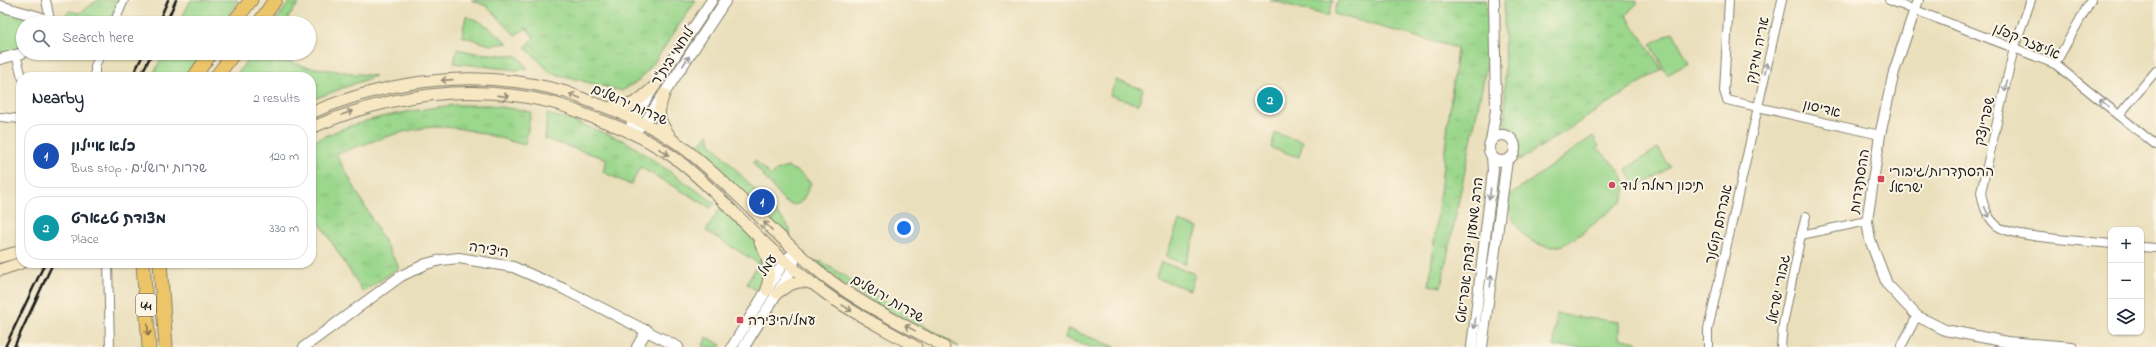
<!DOCTYPE html>
<meta charset="utf-8">
<style>
body{margin:0;font-family:"Indie Flower","Playpen Sans Hebrew",sans-serif;background:#f6f6f7;color:#1f2937}
.controls{position:absolute;right:12px;bottom:12px;display:grid;overflow:hidden;border-radius:8px;box-shadow:0 1px 3px #0004}
.controls button{width:36px;height:36px;display:grid;place-items:center;padding:0;border:0;border-bottom:1px solid #e0e1e3;background:#fff;color:#1f2937;font:20px sans-serif}
.you{position:absolute;left:904px;top:228px;width:14px;height:14px;margin:-10px;border:3px solid #fff;border-radius:50%;background:#1a73e8;box-shadow:0 0 0 6px #1a73e833}
.badge{display:grid;place-items:center;width:26px;height:26px;border-radius:50%;background:#b45309;color:#fff;font-size:13px;font-weight:700}
.pin{position:absolute;translate:-50% -50%;border:2px solid #fff;box-shadow:0 1px 4px #0006}
.list{margin:0;padding:0;list-style:none}
h2{display:flex;justify-content:space-between;align-items:center;height:52px;margin:0;padding:0 16px;font-size:17px}
h2 small{font-size:13px;font-weight:400;color:#747a83}
.list li{display:grid;grid-template-columns:26px 1fr auto;gap:12px;align-items:center;box-sizing:border-box;height:64px;margin:0 8px 8px;padding:0 8px;border:1px solid #e0e1e3;border-radius:16px}
.list b{display:block;font-size:15px;white-space:nowrap}
.list p{margin:0;font-size:13px;white-space:nowrap;color:#747a83}
.list em{font-size:13px;font-style:normal;color:#747a83}
.icon{flex:none;width:22px;height:22px;fill:none;stroke:currentColor;stroke-width:2;stroke-linecap:round;stroke-linejoin:round}
.map{position:relative;flex:none;width:2156px;height:347px;overflow:hidden}
.search{position:absolute;background:#fff;box-shadow:0 1px 3px #0004;left:16px;top:16px;width:300px;height:44px;display:flex;align-items:center;gap:10px;box-sizing:border-box;padding:0 14px;border-radius:22px;color:#747a83;font-size:15px}
.panel{position:absolute;background:#fff;box-shadow:0 1px 3px #0004;left:16px;top:72px;width:300px;height:196px;border-radius:16px}
.map>svg:first-child{display:block}
.grass{fill:url(#grass-tufts);stroke:#5c7a54}
.green{fill:#9bd78c;stroke:#5c7a54}
.lines{fill:none;stroke-linecap:round;stroke-linejoin:round}
.minor-casing{stroke:#837e6c;stroke-width:10}
.tertiary-casing{stroke:#837e6c;stroke-width:12}
.secondary-casing{stroke:#837e6c;stroke-width:13}
.trunk-casing{stroke:#837e6c;stroke-width:15}
.minor{stroke:#fff;stroke-width:8}
.tertiary{stroke:#fff;stroke-width:10}
.secondary{stroke:#f7e8c3;stroke-width:11}
.trunk{stroke:#ecc569;stroke-width:13}
.rail{stroke:#1c1c1c;stroke-width:2.5}
.oneway{stroke:#999}
.oneway2{stroke:#948c78}
.oneway3{stroke:#847042}
.poi-dot{fill:#d1495b;stroke:#fcf5e5;stroke-width:1.5}
.labels{text-anchor:middle;stroke-width:4;stroke-linejoin:round;paint-order:stroke}
.shield{fill:#fcf5e5;stroke:#5f5d58;stroke-width:1}
.shield-label{font-size:13px;font-weight:bold;fill:#1c1c1c}
.street-label{font-size:14px;fill:#1c1c1c;stroke:#fcf5e5}
.poi-label{font-size:14px;fill:#1c1c1c;stroke:#fcf5e5;text-anchor:start}
</style>
<div class="map">
<svg width="2156" height="347" viewBox="0 0 2156 347">
<defs>
<pattern id="grass-tufts" width="24" height="20" patternUnits="userSpaceOnUse"><rect width="24" height="20" fill="#9bd78c"/><path d="M3 7l-1-3M5 7V3M7 7l1-3M15 17l-1-3M17 17v-4M19 17l1-3" fill="none" stroke="#85b878"/></pattern>
</defs>
<rect width="100%" height="100%" fill="#fcf5e5"/>
<filter id="ink" filterUnits="userSpaceOnUse"><feTurbulence type="fractalNoise" baseFrequency=".025" numOctaves="2"/><feDisplacementMap in="SourceGraphic" scale="8" xChannelSelector="R" yChannelSelector="G"/><feConvolveMatrix kernelMatrix="1 2 1 2 8 2 1 2 1" color-interpolation-filters="sRGB"/></filter>
<filter id="wash" filterUnits="userSpaceOnUse"><feTurbulence type="fractalNoise" baseFrequency=".012" numOctaves="4" result="noise"/><feDisplacementMap in="SourceGraphic" scale="16" xChannelSelector="R" yChannelSelector="G"/><feGaussianBlur stdDeviation="0.9" result="paint"/><feColorMatrix in="noise" values="0 0 0 0 0 0 0 0 0 0 0 0 0 0 0 0 0 1.4 0 .05"/><feComposite in="paint" operator="in"/></filter>
<g filter="url(#wash)">
<rect width="100%" height="100%" fill="#eadfbb"/>
<g class="grass">
<polygon points="98,0 118,0 108,23 66,23 61,19 69,11 80,13"/>
<polygon points="291,0 301,0 284,23 274,23"/>
<polygon points="471,0 696,0 653,64 638,81 622,91 551,73 525,47 534,38 527,28 515,35 486,6"/>
<polygon points="1338,0 1486,0 1490,49 1441,287 1429,285 1457,48 1334,14"/>
<polygon points="1504,0 1636,0 1637,3 1626,15 1662,69 1520,160 1516,155 1517,142 1508,133 1505,124"/>
<polygon points="466,16 483,23 508,43 490,45 462,36"/>
<polygon points="457,49 476,53 518,56 528,69 516,70 454,63"/>
<polygon points="252,53 262,53 307,67 375,76 311,100 311,77 235,77"/>
<path d="M455 105H489L531 112 525 145C497 138 465 126 436 127 404 128 366 144 336 154L399 268 363 292 311 209V143C356 119 405 111 455 105Z"/>
<polygon points="547,114 571,120 627,142 715,203 711,208 640,167 631,185 603,172 607,159 545,139"/>
<polygon points="708,134 711,143 786,223 790,230 790,239 688,146 701,143"/>
<polygon points="814,261 822,262 959,347 871,302 846,286"/>
</g>
<g class="green">
<polygon points="191,0 238,0 223,23 179,23"/>
<polygon points="1270,0 1333,0 1328,16"/>
<polygon points="0,10 43,23 23,23 23,48 0,54"/>
<polygon points="1673,32 1689,63 1667,75 1651,44"/>
<polygon points="164,53 203,53 186,77 152,77"/>
<polygon points="1116,80 1143,89 1138,105 1110,95"/>
<polygon points="1275,133 1303,142 1299,157 1271,148"/>
<path d="M1593 136 1599 146 1597 147C1610 163 1635 177 1622 201 1608 212 1577 239 1563 245 1551 250 1531 244 1523 234 1514 224 1510 211 1505 199Z"/>
<polygon points="1658,148 1670,167 1638,188 1626,169"/>
<path d="M755 160 771 176 778 170 788 167 800 173 811 183C804 196 802 212 784 201L753 163Z"/>
<path d="M720 208C739 224 767 244 764 273 763 278 759 285 756 290L747 284 758 263 706 231Z"/>
<polygon points="1179,221 1198,228 1185,264 1166,257"/>
<polygon points="1161,262 1195,274 1190,290 1156,278"/>
<polygon points="1556,314 1619,322 1619,338 1637,342 1637,347 1554,347"/>
<polygon points="1068,329 1116,347 1090,347 1065,338"/>
<polygon points="707,337 721,345 720,347 702,347"/>
</g>
</g>
<g filter="url(#ink)">
<g class="lines">
<defs>
<g id="minor">
<polyline points="46,0 50,20"/>
<polyline points="1729,0 1724,91 1727,100 1880,135"/>
<polyline points="1889,0 2055,64 2156,145"/>
<path d="M2031 0 2014 48 1981 192C1983 204 1986 216 1996 225 2009 238 2089 241 2111 244"/>
<polyline points="114,23 124,0"/>
<polyline points="16,55 22,77"/>
<polyline points="2055,64 2091,0"/>
<polyline points="95,77 95,66 101,53"/>
<polyline points="2119,115 2156,71"/>
<polyline points="0,117 21,119"/>
<polyline points="1801,235 1806,216"/>
<polyline points="2141,247 2156,248"/>
<polyline points="108,263 110,347"/>
<polyline points="1708,347 1708,329 1782,0"/>
<polyline points="1781,347 1783,325 1801,235 1867,221"/>
<polyline points="1901,347 1917,316"/>
</g>
<g id="tertiary">
<polyline points="1918,0 1894,72 1880,135 1867,221 1870,240 1887,284 1917,316 1945,330 2007,342 2072,347"/>
<polyline points="0,6 39,17 53,23"/>
<polyline points="0,59 23,53"/>
<polyline points="631,126 633,119 712,0"/>
<polyline points="630,133 644,124 726,0"/>
<circle cx="1502" cy="148" r="13"/>
<polyline points="1491,141 1496,110 1494,0"/>
<polyline points="304,347 401,276 426,264 441,260 459,258 513,267 564,289 678,347"/>
<polyline points="637,347 647,330"/>
<polyline points="732,347 785,260 796,252"/>
<polyline points="744,347 793,267 794,261"/>
<polyline points="1472,347 1493,171 1492,156"/>
<polyline points="1482,347 1507,160"/>
</g>
<g id="secondary">
<path d="M664 94C657 113 657 119 670 136"/>
<path d="M611 107C633 107 639 101 655 86"/>
<path d="M311 113C391 78 481 68 566 92 577 96 588 101 600 105 631 116 663 131 689 152 739 192 780 242 831 281 866 307 906 325 944 347"/>
<path d="M311 128C392 93 475 81 561 105 572 109 583 114 594 118 624 128 654 142 680 162 713 188 740 220 770 248 786 263 804 277 821 290 851 313 884 328 916 347"/>
<path d="M760 243C770 258 770 272 767 290"/>
<polyline points="0,257 21,251"/>
<polyline points="0,270 21,263"/>
<path d="M777 293C788 285 799 278 813 284"/>
</g>
<g id="trunk">
<polyline points="233,23 251,0"/>
<polyline points="259,23 275,0"/>
<polyline points="194,77 211,53"/>
<polyline points="216,77 234,53"/>
<polyline points="143,263 149,347"/>
<polyline points="160,263 166,347"/>
</g>
</defs>
<use href="#minor" class="minor-casing"/>
<use href="#tertiary" class="tertiary-casing"/>
<use href="#secondary" class="secondary-casing"/>
<use href="#trunk" class="trunk-casing"/>
<use href="#minor" class="minor"/>
<use href="#tertiary" class="tertiary"/>
<use href="#secondary" class="secondary"/>
<use href="#trunk" class="trunk"/>
<g class="rail">
<polyline points="158,23 168,0"/>
<polyline points="166,23 176,0"/>
<polyline points="132,77 144,53"/>
<polyline points="140,77 152,53"/>
<polyline points="5,347 45,263"/>
<polyline points="14,347 53,263"/>
</g>
</g>
<defs><path id="oneway-shaft" d="M-6 0H5M1.5-3L5.5 0L1.5 3" fill="none" stroke-width="1.6" stroke-linecap="round" stroke-linejoin="round"/></defs>
<g class="oneway">
<use href="#oneway-shaft" transform="translate(686 61) rotate(-57)"/>
<use href="#oneway-shaft" transform="translate(1766 68) rotate(-78)"/>
<use href="#oneway-shaft" transform="translate(2006 86) rotate(103)"/>
<use href="#oneway-shaft" transform="translate(2104 103) rotate(-142)"/>
<use href="#oneway-shaft" transform="translate(1490 194) rotate(97)"/>
<use href="#oneway-shaft" transform="translate(1987 212) rotate(64)"/>
<use href="#oneway-shaft" transform="translate(1491 281) rotate(-83)"/>
<use href="#oneway-shaft" transform="translate(1475 323) rotate(97)"/>
</g>
<g class="oneway2">
<use href="#oneway-shaft" transform="translate(447 80) rotate(176)"/>
<use href="#oneway-shaft" transform="translate(503 96) rotate(6)"/>
<use href="#oneway-shaft" transform="translate(575 96) rotate(-159)"/>
<use href="#oneway-shaft" transform="translate(347 113) rotate(-20)"/>
<use href="#oneway-shaft" transform="translate(664 152) rotate(33)"/>
<use href="#oneway-shaft" transform="translate(768 226) rotate(-135)"/>
<use href="#oneway-shaft" transform="translate(847 308) rotate(32)"/>
<use href="#oneway-shaft" transform="translate(910 328) rotate(-151)"/>
</g>
<use class="oneway3" href="#oneway-shaft" transform="translate(148 330) rotate(86)"/>
</g>
<g class="poi-dot">
<rect x="1877" y="175" width="8" height="8" rx="2"/>
<circle cx="1612" cy="185" r="4"/>
<rect x="736" y="316" width="8" height="8" rx="2"/>
</g>
<g class="labels">
<rect class="shield" x="136" y="294" width="20" height="22" rx="3"/>
<g class="shield-label">
<text x="146" y="310">44</text>
</g>
<g class="street-label">
<text transform="translate(2027 41) rotate(23)" y="5">אליעזר קפלן</text>
<text transform="translate(1757 50) rotate(-78)" y="5">אריה מידנק</text>
<text transform="translate(672 56) rotate(-57)" y="5">לוחמי בית"ר</text>
<text transform="translate(630 104) rotate(24)" y="5">שדרות ירושלים</text>
<text transform="translate(1822 108) rotate(13)" y="5">אדיסון</text>
<text transform="translate(1984 121) rotate(-77)" y="5">שפרינצק</text>
<text transform="translate(1859 181) rotate(-81)" y="5">ההסתדרות</text>
<text transform="translate(1718 224) rotate(-77)" y="5">אברהם קוטנר</text>
<text transform="translate(489 249) rotate(10)" y="5">היצירה</text>
<text transform="translate(1469 250) rotate(-83)" y="5">הרב שמעון יצחק אפריאט</text>
<text transform="translate(767 265) rotate(-56)" y="5">עמל</text>
<text transform="translate(1778 289) rotate(-79)" y="5">גבורי ישראל</text>
<text transform="translate(888 298) rotate(30)" y="5">שדרות ירושלים</text>
</g>
<g class="poi-label">
<text x="1889" y="176">ההסתדרות/גיבורי<tspan x="1889" dy="16">ישראל</tspan></text>
<text x="1620" y="190">תיכון רמלה לוד</text>
<text x="748" y="325">עמל/היצירה</text>
</g>
</g>
</svg>
<div class="controls">
<button>+</button>
<button>−</button>
<button><svg class="icon" aria-label="layers" viewBox="0 0 24 24"><path d="M12 4l9 5-9 5-9-5zM3 14l9 5 9-5"/></svg></button>
</div>
<div class="you"></div>
<div class="pin badge" style="left:762px;top:202px;background:#1a4fb4">1</div>
<div class="pin badge" style="left:1270px;top:100px;background:#0f9aa8">2</div>
<div class="search"><svg class="icon" aria-label="search" viewBox="0 0 24 24"><circle cx="10" cy="10" r="6"/><path d="M15 15l6 6"/></svg>Search here</div>
<section class="panel">
<h2>Nearby<small>2 results</small></h2>
<ul class="list">
<li><span class="badge" style="background:#1a4fb4">1</span><div><b>כלא איילון</b><p>Bus stop · שדרות ירושלים</p></div><em>120 m</em></li>
<li><span class="badge" style="background:#0f9aa8">2</span><div><b>מצודת טגארט</b><p>Place</p></div><em>330 m</em></li>
</ul>
</section>
</div>
